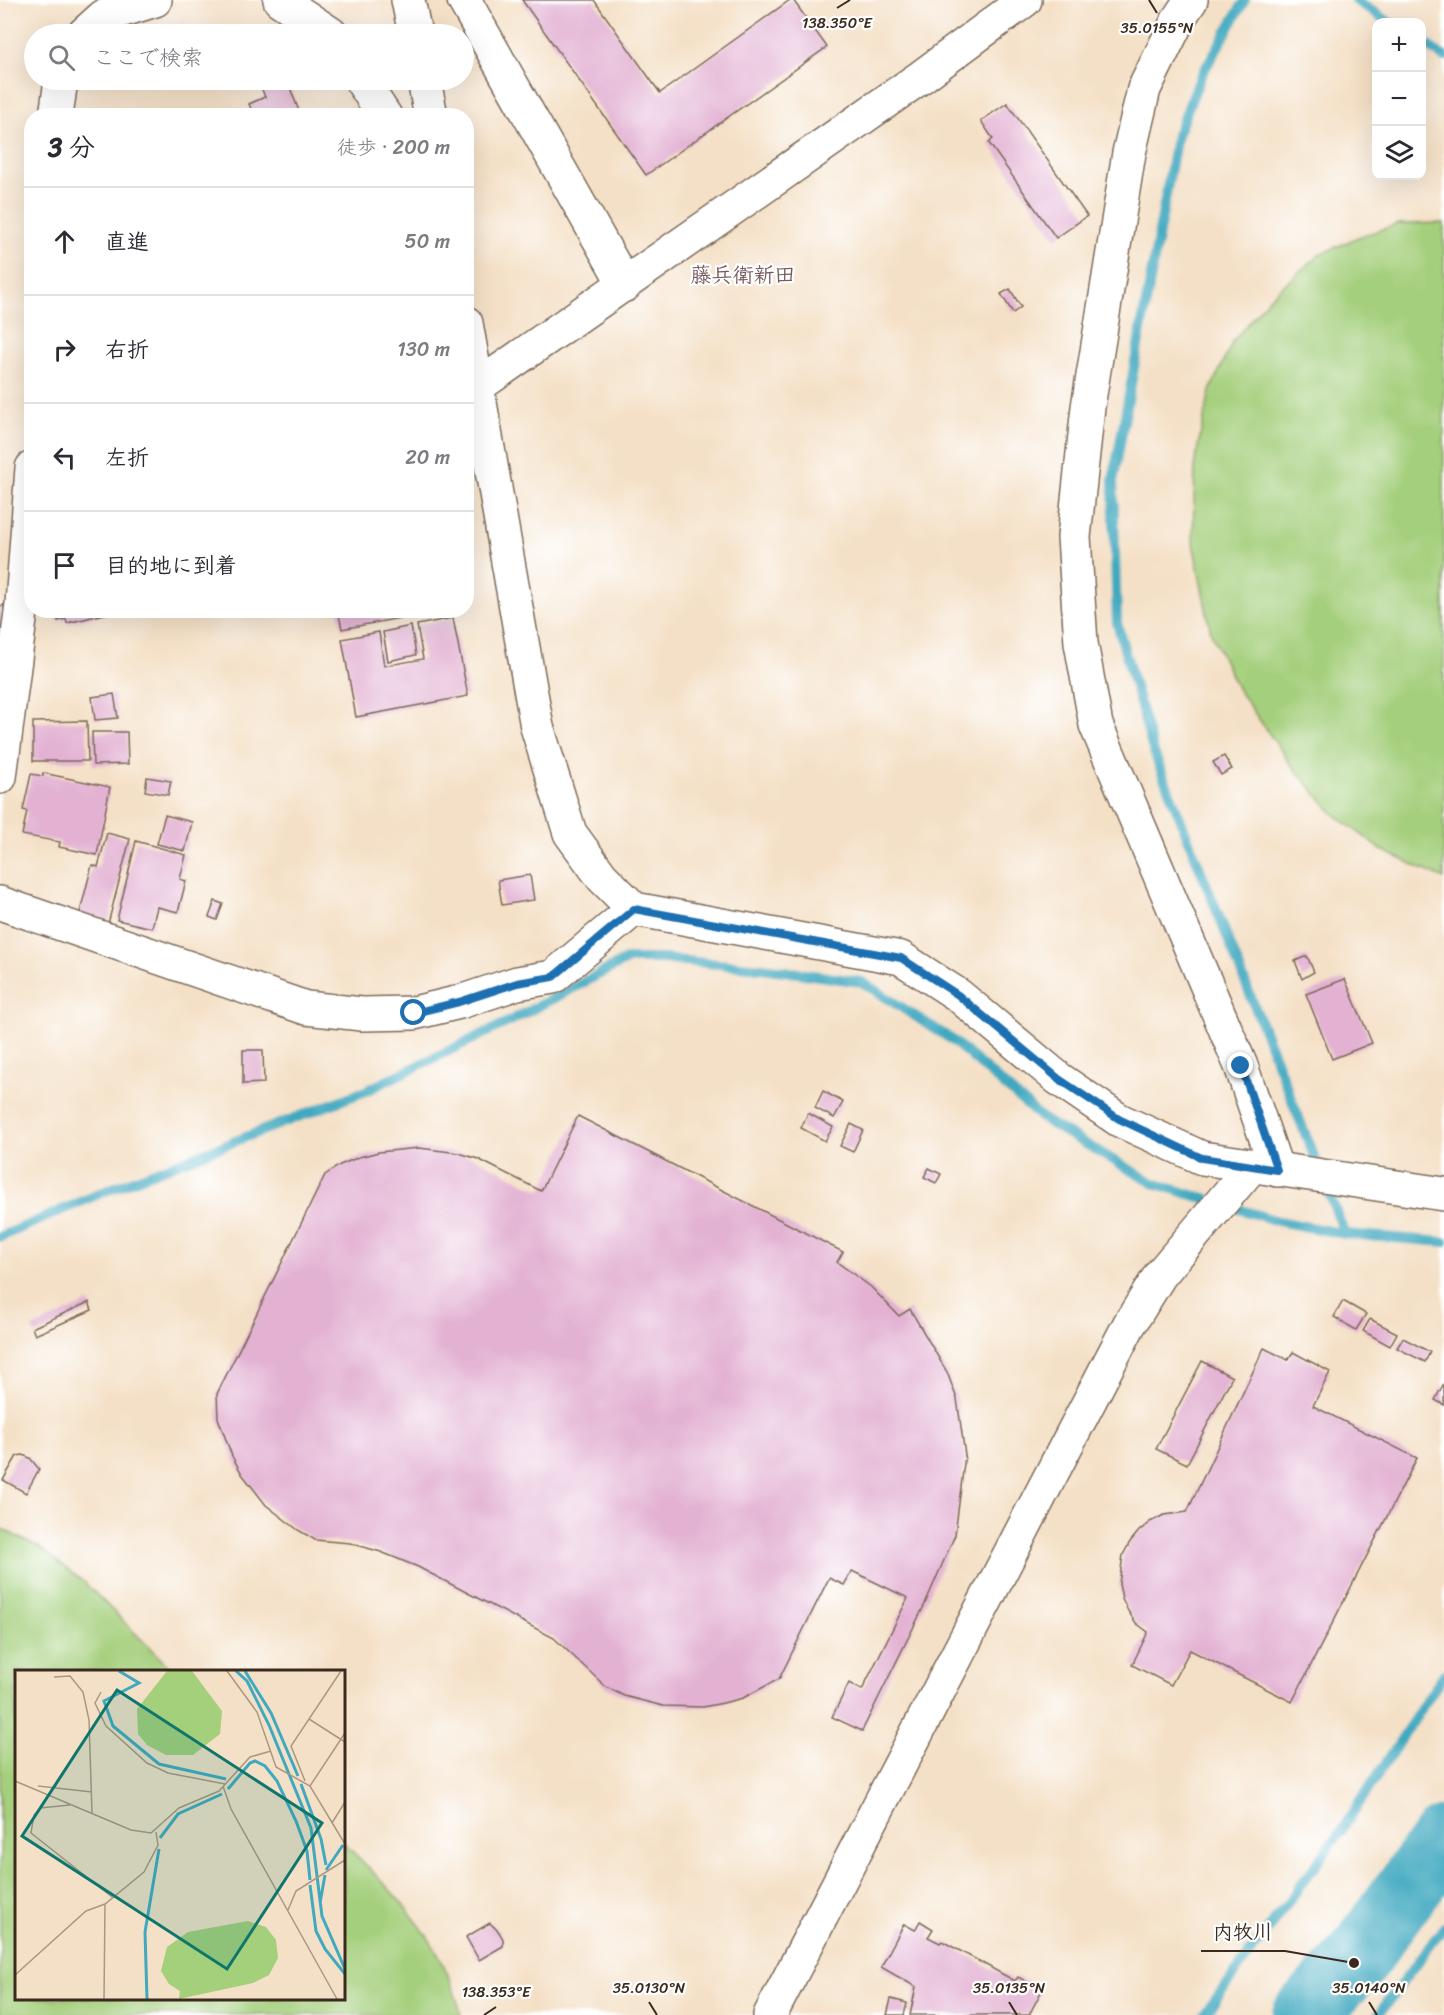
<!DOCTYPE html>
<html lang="ja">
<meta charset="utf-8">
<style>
body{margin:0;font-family:Sriracha,"Klee One",sans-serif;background:#f7f7f7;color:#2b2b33}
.controls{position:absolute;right:18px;top:18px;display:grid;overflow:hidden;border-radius:12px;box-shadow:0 6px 24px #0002}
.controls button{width:54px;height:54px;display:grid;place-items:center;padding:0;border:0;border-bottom:2px solid #e1e1e2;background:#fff;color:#2b2b33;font:30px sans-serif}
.stop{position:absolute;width:18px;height:18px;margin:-14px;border:4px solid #1f6fb2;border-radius:50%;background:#fff}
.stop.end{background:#1f6fb2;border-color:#fff;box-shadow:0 2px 6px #0008}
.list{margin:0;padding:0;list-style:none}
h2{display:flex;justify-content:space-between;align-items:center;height:78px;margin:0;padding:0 24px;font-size:26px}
h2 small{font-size:20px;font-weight:400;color:#7c7c81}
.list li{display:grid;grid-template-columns:39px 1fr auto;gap:18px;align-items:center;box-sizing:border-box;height:108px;padding:0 24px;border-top:2px solid #e1e1e2}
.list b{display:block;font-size:22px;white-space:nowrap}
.list em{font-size:20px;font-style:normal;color:#7c7c81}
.icon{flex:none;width:33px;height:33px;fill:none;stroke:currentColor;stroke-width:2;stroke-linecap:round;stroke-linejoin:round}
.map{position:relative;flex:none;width:1444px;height:2015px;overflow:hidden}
.search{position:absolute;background:#fff;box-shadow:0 6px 24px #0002;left:24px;top:24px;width:450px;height:66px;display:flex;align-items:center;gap:15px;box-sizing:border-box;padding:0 21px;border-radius:33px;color:#7c7c81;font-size:22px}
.panel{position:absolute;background:#fff;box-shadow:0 6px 24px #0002;left:24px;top:108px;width:450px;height:510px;border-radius:24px}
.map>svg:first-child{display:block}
.green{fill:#a4cf7b;stroke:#707c4c;stroke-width:1.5}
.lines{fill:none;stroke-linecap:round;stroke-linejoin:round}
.stream{stroke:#40a9c0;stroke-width:10}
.river{stroke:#40a9c0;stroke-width:66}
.building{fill:#e3b2d3}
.minor-casing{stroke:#7c6a59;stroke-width:36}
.minor{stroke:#fff;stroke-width:33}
.route{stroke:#1f6fb2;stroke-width:8}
.ticks{fill:none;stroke:#3b2a1e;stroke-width:2}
.labels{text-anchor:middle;stroke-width:4.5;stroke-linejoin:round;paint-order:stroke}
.quarter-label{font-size:21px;font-weight:bold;fill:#765a5d;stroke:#fff}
.inset-river{fill:none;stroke:#40a9c0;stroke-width:3}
.inset-road{fill:none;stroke:#aa9783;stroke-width:1.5}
.view{fill:#0f766e;fill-opacity:0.15;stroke:#0f766e;stroke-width:3}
.inset-edge{fill:none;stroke:#3b2a1e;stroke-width:3}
.ticks-label{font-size:15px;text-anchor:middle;fill:#3b2a1e;stroke:#fff;stroke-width:4.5;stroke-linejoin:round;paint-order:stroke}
.leader{fill:none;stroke:#3b2a1e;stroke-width:2}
.callout-dot{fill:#3b2a1e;stroke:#fff;stroke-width:2}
.callout-label{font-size:20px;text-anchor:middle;font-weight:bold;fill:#3b2a1e;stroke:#fff;stroke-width:4.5;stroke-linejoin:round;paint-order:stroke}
</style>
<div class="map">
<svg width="1444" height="2015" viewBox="0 0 1444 2015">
<rect width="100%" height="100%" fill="#fff"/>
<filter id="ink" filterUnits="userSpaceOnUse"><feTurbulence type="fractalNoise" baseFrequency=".0167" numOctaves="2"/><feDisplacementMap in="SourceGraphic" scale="12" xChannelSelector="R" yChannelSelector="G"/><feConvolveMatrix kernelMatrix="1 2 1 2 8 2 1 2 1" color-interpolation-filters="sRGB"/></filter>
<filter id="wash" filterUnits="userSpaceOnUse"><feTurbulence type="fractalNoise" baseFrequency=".008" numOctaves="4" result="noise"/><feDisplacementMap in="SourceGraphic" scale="24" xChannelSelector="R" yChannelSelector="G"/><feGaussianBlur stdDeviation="1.35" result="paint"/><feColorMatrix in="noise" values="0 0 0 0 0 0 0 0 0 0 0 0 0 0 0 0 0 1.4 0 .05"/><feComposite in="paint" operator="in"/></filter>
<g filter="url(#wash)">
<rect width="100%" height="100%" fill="#f4e0c6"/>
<g class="green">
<polygon points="1444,223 1444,879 1382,850 1334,814 1292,766 1237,688 1211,633 1193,543 1195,460 1210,391 1233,341 1269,298 1319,255 1358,237 1399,224"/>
<path d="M0 1528 40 1548 85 1583 173 1671 16 1672V1998H344V1843C397 1897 443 1937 461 2015H0Z"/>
</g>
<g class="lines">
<g class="stream">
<polyline points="1245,0 1201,76 1177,135 1113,481 1117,623 1153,750 1345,1234"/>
<polyline points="1355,0 1389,22"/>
<polyline points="1422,42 1444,57"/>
<polyline points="0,1237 108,1190 368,1090 510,1021 628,959 663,959 762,968 862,982 951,1039 1044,1120 1153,1183 1278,1221 1345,1234 1444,1242"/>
<polyline points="1204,2015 1341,1831 1444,1674"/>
<polyline points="1378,2015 1444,1927"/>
</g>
<polyline class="river" points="1305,2015 1354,1963 1444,1839"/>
</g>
<g id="blocks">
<g class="building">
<polygon points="522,0 594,0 660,93 790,0 793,0 827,47 646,175"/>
<polygon points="267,80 287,80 299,111 288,116 254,116 249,104 265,97 259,82"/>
<polygon points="1007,103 1087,216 1056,238 989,143 993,139 981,121"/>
<polygon points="1010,289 1021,307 1013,313 1001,294"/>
<polygon points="4,605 2,664 0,664 0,606"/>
<polygon points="56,610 116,610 117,611 67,623 66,619 58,621"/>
<polygon points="338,610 433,610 433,612 342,629"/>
<polygon points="453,618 468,696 356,717 342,639 379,632 384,666 423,659 417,625"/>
<polygon points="411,626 416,655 388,661 383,632"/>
<polygon points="114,694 118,718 95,720 92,697"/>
<polygon points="87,721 88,761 33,761 33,722"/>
<polygon points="92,732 127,732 128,764 93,765"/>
<polygon points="1224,756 1232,769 1221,775 1213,762"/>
<polygon points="43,773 110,787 97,855 59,847 60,842 22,835 27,811 23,810 31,774 43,776"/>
<polygon points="147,777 171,781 168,795 145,791"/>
<polygon points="165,815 192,822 185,851 157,844"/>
<polygon points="107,833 130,839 108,924 79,916 92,865 98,867"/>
<polygon points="136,841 186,855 180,879 186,881 178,912 157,907 152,928 117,920"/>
<polygon points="530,875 534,900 502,905 498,880"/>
<polygon points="215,901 223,904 217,920 209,917"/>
<polygon points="1307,956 1314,972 1302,979 1295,961"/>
<polygon points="1345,979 1372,1043 1332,1059 1306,994"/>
<polygon points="243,1050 263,1050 264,1083 243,1084"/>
<polygon points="823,1091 843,1102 834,1118 815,1108"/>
<polygon points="808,1113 833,1127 825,1141 801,1128"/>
<polygon points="578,1116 843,1252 837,1262 871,1287 899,1316 910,1309 947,1372 957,1399 965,1455 955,1535 924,1606 862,1731 832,1717 849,1683 862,1690 908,1598 852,1571 844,1585 829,1578 779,1679 743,1698 723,1703 703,1707 663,1706 624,1696 606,1687 554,1638 418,1567 381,1552 350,1543 315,1540 298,1530 266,1505 242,1474 232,1456 218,1418 217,1394 325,1175 340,1165 359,1157 379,1152 419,1148 459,1153 478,1159 541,1191"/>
<polygon points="851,1124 863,1130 853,1152 840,1146"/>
<polygon points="929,1168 941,1174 936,1183 924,1177"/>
<polygon points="1343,1301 1366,1314 1356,1330 1334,1317"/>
<polygon points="89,1302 92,1310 35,1335 32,1328"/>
<polygon points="1370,1319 1397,1333 1390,1346 1363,1331"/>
<polygon points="1403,1338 1430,1352 1425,1362 1397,1348"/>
<polygon points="1264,1348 1288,1360 1293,1352 1330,1372 1313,1406 1417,1458 1292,1702 1190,1650 1171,1685 1132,1665 1148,1632 1136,1623 1128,1611 1122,1598 1119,1584 1123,1555 1130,1542 1139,1531 1150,1522 1164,1515 1187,1512"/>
<polygon points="1202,1361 1232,1377 1187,1464 1156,1449"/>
<polygon points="1444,1383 1444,1405 1435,1400"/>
<polygon points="23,1455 30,1458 39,1469 26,1493 3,1480 17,1456"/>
<polygon points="920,1921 933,1929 928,1937 940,1943 942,1941 1015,1981 1018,1977 1042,1990 1029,2015 910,2015 916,1987 881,1967 904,1924 915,1930"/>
<polygon points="490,1923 499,1932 503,1939 503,1946 479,1960 466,1937"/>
<polygon points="891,1999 907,2003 904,2015 887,2015"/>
</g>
</g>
</g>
<g filter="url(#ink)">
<use href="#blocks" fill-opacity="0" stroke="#7c6a59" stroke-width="1.5"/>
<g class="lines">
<defs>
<g id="minor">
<polyline points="280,0 331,34"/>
<polyline points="408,0 415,34"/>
<polyline points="464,0 625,285"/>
<polyline points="1191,0 1179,18 1144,89 1129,153 1088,407 1074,537 1081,643 1096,725 1241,1066 1277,1170"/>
<polyline points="84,34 104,16 155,0"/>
<polyline points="361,80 385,116"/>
<polyline points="424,80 431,116"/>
<polyline points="56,116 61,80"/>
<polyline points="466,323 537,727 570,833 602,877 634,909 901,958 958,995 1059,1079 1119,1120 1202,1158 1444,1194"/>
<polyline points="478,386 921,77 1025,0"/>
<polyline points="0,777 22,604 32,468"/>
<polyline points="0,903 306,1008 362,1014 414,1013 460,1002 517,983 553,977 634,909"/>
<polyline points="770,2015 1129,1325 1160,1275 1252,1166"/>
</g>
</defs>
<use href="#minor" class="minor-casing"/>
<use href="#minor" class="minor"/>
</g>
</g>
<g class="lines" filter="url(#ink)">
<polyline class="route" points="414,1013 459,1002 517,983 553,977 634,909 901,958 958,995 1059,1079 1119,1119 1202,1158 1277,1170 1241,1066"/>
</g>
<path class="ticks" d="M1149 0 1157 13M837 8 850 0M649 2002 657 2015M1009 2002 1017 2015M1369 2002 1377 2015M484 2015 496 2007"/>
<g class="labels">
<g class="quarter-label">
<text x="743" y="282">藤兵衛新田</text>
</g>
</g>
<g transform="translate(15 1670)">
<rect width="330" height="330" fill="#f4e0c6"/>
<path d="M152 1H177L207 41 205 64 178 85H151L132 75 123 64 122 39ZM233 251 251 257 261 270 263 288 254 305 238 313 164 329 165 321 154 314 146 301 152 277 173 262Z" fill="#a4cf7b"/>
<path class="inset-river" d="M104 1 124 13 89 31 98 56 144 94 211 109M221 1 232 11 254 55 296 158 307 246 330 299M230 1 256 43 283 106M286 114 306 169 311 195M213 119 235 93 240 91 250 96 262 111 281 151 292 181 295 210M145 168 163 144 207 124M311 200 328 175M295 215 301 261 310 279 330 304M305 233 310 205M132 329 130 262 144 179"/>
<path class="inset-road" d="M212 1 242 42 261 97 295 116 330 174M39 7 55 6 68 22 74 50 77 143M86 22 80 33 91 56 132 93 153 103 210 114M294 49 330 72M0 111 116 160 136 163 164 138 204 121 235 87 256 81M290 111 276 76 326 1M23 116 77 122M208 116 216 139 322 329M295 116 330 63M55 135 25 138 19 145 16 163 97 227M317 153 330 132M273 240 281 221 330 190M0 305 71 241 90 234 129 202 143 175 141 162M89 329 90 234"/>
<path class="view" d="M102 20 307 153 212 299 7 166Z"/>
<rect width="330" height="330" class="inset-edge"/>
</g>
<g class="ticks-label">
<text x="837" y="28">138.350°E</text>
<text x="1157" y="33">35.0155°N</text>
<text x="649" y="1993">35.0130°N</text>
<text x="1009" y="1993">35.0135°N</text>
<text x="1369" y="1993">35.0140°N</text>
<text x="496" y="1997">138.353°E</text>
</g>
<path class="leader" d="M1354 1963L1285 1951H1201"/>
<circle class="callout-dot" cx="1354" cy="1963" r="6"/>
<g class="callout-label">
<text x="1243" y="1939">内牧川</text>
</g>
</svg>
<div class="controls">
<button>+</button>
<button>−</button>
<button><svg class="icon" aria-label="layers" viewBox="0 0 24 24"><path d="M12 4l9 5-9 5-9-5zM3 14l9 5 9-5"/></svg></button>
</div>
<div class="stop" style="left:414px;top:1013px"></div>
<div class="stop end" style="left:1241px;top:1066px"></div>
<div class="search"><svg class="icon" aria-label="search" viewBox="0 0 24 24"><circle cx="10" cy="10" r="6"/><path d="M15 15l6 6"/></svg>ここで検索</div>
<section class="panel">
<h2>3 分<small>徒歩 · 200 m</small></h2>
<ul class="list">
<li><svg class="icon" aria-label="ahead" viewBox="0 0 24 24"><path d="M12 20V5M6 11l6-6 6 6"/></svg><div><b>直進</b></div><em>50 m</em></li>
<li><svg class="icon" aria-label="right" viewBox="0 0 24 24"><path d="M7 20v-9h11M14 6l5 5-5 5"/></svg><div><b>右折</b></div><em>130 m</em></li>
<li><svg class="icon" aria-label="left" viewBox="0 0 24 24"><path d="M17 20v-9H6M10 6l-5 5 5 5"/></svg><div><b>左折</b></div><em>20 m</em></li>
<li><svg class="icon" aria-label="arrive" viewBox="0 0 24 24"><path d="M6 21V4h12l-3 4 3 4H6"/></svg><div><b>目的地に到着</b></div></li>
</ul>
</section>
</div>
